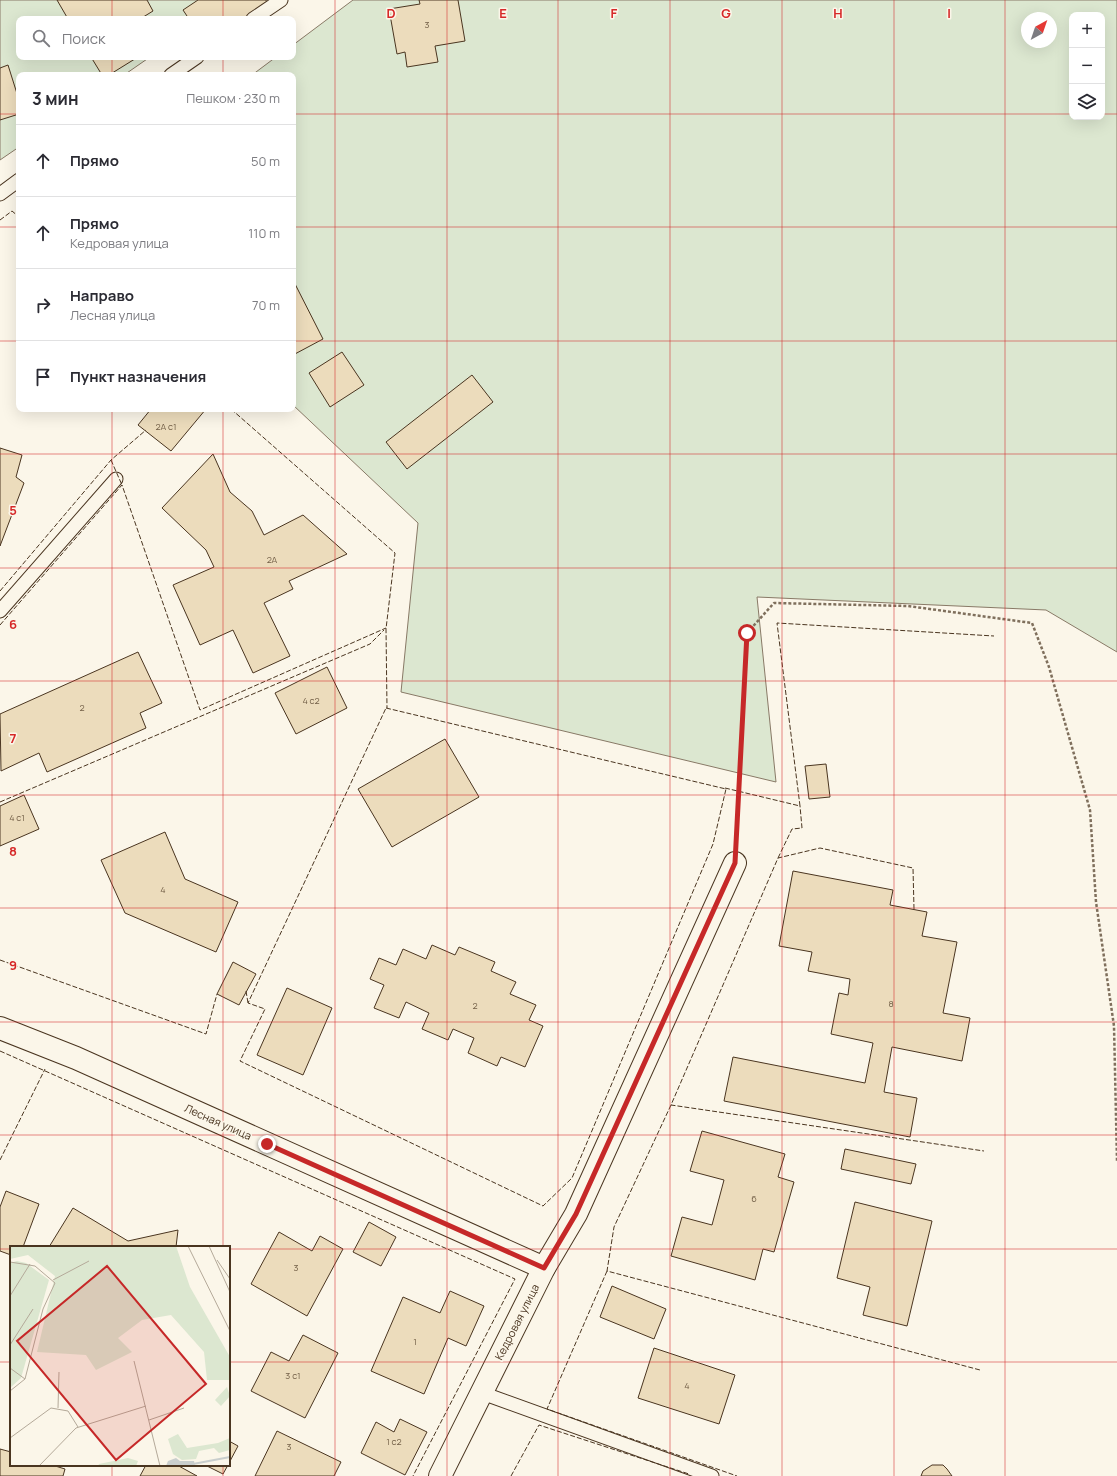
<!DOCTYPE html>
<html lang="ru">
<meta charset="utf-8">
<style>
body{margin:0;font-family:Manrope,sans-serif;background:#f2f2f3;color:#2b2b33}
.controls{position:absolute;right:12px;top:12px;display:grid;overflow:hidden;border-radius:8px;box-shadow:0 4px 16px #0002}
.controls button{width:36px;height:36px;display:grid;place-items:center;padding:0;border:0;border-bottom:1px solid #e1e1e2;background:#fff;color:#2b2b33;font:20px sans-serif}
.compass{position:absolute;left:1021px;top:12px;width:36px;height:36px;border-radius:50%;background:#fff;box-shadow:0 4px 16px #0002;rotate:40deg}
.stop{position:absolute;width:12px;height:12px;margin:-9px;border:3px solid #c62828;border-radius:50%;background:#fff}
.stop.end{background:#c62828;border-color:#fff;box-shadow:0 1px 4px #0008}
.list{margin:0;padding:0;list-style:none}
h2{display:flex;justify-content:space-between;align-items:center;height:52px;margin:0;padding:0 16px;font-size:17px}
h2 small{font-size:13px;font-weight:400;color:#7c7c81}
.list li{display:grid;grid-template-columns:26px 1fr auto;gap:12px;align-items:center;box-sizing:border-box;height:72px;padding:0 16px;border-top:1px solid #e1e1e2}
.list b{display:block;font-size:15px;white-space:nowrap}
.list p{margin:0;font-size:13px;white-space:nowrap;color:#7c7c81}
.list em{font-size:13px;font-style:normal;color:#7c7c81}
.icon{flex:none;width:22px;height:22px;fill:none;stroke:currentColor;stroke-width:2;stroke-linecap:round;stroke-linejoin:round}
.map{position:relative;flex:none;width:1117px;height:1476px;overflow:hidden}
.search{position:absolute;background:#fff;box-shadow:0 4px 16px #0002;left:16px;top:16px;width:280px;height:44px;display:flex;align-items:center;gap:10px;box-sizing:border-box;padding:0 14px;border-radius:8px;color:#7c7c81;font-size:15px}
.panel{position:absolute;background:#fff;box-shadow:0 4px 16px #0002;left:16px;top:72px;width:280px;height:340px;border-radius:8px}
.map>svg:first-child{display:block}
.green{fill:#dce7d0;stroke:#887966;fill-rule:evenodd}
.building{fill:#ecdcbc;stroke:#4a3520}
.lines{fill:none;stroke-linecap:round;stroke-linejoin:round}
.lane-casing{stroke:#4a3520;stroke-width:15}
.street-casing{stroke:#4a3520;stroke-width:24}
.path{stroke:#7f6f5c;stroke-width:2.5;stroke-dasharray:3 2;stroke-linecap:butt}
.lane{stroke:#fbf6e9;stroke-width:13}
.street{stroke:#fbf6e9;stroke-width:22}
.fence{stroke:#4a3520;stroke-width:1;stroke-dasharray:5 2;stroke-linecap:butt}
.route{stroke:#c62828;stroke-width:5}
.grid{fill:none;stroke:#d62828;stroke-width:1;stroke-opacity:0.55}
.labels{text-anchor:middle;stroke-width:3;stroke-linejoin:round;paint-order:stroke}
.number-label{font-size:9px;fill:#725f47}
.street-label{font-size:11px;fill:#4a3520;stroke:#fbf6e9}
.inset-river{fill:none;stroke:#c9cecd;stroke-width:2}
.inset-road{fill:none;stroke:#b4a999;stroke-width:1}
.view{fill:#c62828;fill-opacity:0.15;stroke:#c62828;stroke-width:2}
.inset-edge{fill:none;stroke:#4a3520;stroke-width:2}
.grid-label{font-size:13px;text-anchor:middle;font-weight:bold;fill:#d62828;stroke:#fbf6e9;stroke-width:3;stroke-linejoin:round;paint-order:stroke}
</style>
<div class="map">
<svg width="1117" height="1476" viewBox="0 0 1117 1476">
<rect width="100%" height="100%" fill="#fbf6e9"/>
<g class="green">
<polygon points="0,0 234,0 206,19 19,19 19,57 150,57 124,75 19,75 19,147 0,160"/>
<path d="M353 0H1117V652L1046 610 757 597 776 782 401 692 418 523 293 405V75H252L276 57H293V45ZM1072 15H1102V117H1072ZM1027 18H1051V42H1027Z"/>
</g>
<g class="building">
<polygon points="57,0 147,0 153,11 140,19 68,19"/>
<polygon points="198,0 266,0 267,3 243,19 189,19 183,10"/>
<polygon points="419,0 458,0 465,41 435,46 438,62 407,67 405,52 397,54 389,9 420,4"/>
<polygon points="91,57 138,57 109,75 102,75"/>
<polygon points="8,65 19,100 19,114 0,120 0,68"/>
<polygon points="293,280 323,339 293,355"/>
<polygon points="342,352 364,385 330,407 309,373"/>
<polygon points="472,375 493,402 407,469 386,442"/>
<polygon points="151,409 206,409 171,451 138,425"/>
<polygon points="0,448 22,455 16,477 24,483 0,546"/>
<polygon points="213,454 230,492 252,511 264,535 303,515 347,554 289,581 293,589 264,603 290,656 253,673 233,630 200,645 173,585 214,567 206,550 162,508"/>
<polygon points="138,652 162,703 140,713 146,728 47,772 39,753 1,771 0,714"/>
<polygon points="327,667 347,708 296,734 275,693"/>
<polygon points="445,739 479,797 392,847 358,789"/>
<polygon points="826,764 830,797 809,799 805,766"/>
<polygon points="24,795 39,829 0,846 0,806"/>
<polygon points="165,832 185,879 238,902 216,952 125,913 101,860"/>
<polygon points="793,871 893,890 890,905 927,912 922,936 957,942 943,1013 970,1018 962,1061 892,1047 884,1092 917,1098 910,1137 724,1101 733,1057 865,1083 873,1043 831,1034 839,993 848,995 850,979 808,971 812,952 779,946"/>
<polygon points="432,945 455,955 459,947 495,962 491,971 516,982 510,994 536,1005 529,1020 543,1026 525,1067 501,1057 497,1066 468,1053 474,1038 453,1029 448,1040 422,1029 429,1013 406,1002 399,1018 374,1008 384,985 370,979 379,958 396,965 403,949 426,959"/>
<polygon points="233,962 256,974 239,1005 217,994"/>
<polygon points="287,988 332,1008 303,1075 257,1055"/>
<polygon points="702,1131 785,1154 778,1177 794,1182 774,1252 763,1249 755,1280 671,1256 682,1217 712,1225 724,1180 690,1171"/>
<polygon points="845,1149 916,1164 911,1184 841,1169"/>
<polygon points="6,1191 39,1204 23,1247 11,1247 11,1255 0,1251 0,1207"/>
<polygon points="855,1202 932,1221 907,1326 863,1315 870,1287 837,1278"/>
<polygon points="73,1208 128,1241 178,1230 176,1247 49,1247"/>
<polygon points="369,1222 396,1237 381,1266 353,1252"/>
<polygon points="279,1232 312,1251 320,1236 343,1249 307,1316 251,1284"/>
<polygon points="612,1286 666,1309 654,1339 600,1317"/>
<polygon points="450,1291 484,1306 466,1346 448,1338 424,1394 371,1371 403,1297 440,1313"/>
<polygon points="303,1335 338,1353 305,1418 251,1391 271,1352 289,1361"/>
<polygon points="654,1348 735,1375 719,1424 638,1398"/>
<polygon points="400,1419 427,1432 405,1475 361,1453 376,1422 394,1432"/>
<polygon points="277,1431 341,1462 334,1476 255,1476"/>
<polygon points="229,1441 238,1446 229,1463"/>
<polygon points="0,1449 11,1452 11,1465 52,1465 65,1469 63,1476 0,1476"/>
<polygon points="146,1465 177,1465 197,1476 140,1476"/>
<polygon points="205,1465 228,1465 223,1474"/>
<polygon points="932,1465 943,1465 947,1469 952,1476 921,1476 923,1471"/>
</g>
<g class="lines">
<defs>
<g id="lane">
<polyline points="253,19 281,0"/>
<polyline points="171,75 197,57"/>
<polyline points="0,194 19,180"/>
<polyline points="0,611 116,479"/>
<polyline points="482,1393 712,1476"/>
</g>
<g id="street">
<polyline points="0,1028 76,1058 544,1268"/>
<polyline points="440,1476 544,1268 576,1214 735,863"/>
</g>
</defs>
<use href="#lane" class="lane-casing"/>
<use href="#street" class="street-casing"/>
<polyline class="path" points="736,838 747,633 774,603 908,606 1032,623 1049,667 1090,810 1096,902 1114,1026 1117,1161"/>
<use href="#lane" class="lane"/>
<use href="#street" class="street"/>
<g class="fence">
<polyline points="0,220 12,211 19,217"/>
<polyline points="231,409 395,553 386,629 387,708"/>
<polyline points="111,460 122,485"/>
<polyline points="0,591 111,460 146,430"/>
<polyline points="0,625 122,485 200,710 386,628"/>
<polygon points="386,708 726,789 713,844 572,1178 543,1206 240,1061 265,1009 248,1003"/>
<polyline points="725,788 800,806 777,623 994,636"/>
<polyline points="0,802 370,644 384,630"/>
<polyline points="778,858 792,829 802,828 800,806"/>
<polyline points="914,909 913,868 820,848 778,858 671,1105 984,1151"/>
<polyline points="0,960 206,1034 217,994"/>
<polyline points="246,991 248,1003"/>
<polyline points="0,1051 515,1279 413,1476"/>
<polyline points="671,1105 614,1227 607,1271 980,1370"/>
<polyline points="0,1160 45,1069"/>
<polyline points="607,1271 547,1409 737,1476"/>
<polyline points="511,1476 539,1425 689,1474"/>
</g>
</g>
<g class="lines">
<polyline class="route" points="267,1144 544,1268 576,1214 735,863 747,633"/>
</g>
<path class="grid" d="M112 0V19M223 0V19M335 0V1476M447 0V1476M558 0V1476M670 0V1476M782 0V1476M894 0V1476M1005 0V1476M112 57V75M223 57V75M0 114H19M293 114H1072M1102 114H1117M0 227H19M293 227H1117M0 341H19M293 341H1117M112 409V1247M223 409V1247M0 454H1117M0 568H1117M0 681H1117M0 795H1117M0 908H1117M0 1022H1117M0 1135H1117M0 1249H11M229 1249H1117M0 1362H11M229 1362H1117M112 1465V1476M223 1465V1476"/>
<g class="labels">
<g class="number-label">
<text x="427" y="28">3</text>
<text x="166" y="430">2А с1</text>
<text x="272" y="563">2А</text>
<text x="311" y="704">4 с2</text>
<text x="82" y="711">2</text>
<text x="17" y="821">4 с1</text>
<text x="163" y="893">4</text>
<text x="891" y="1007">8</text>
<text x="475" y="1009">2</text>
<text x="754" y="1202">6</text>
<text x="296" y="1271">3</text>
<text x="415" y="1345">1</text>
<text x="293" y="1379">3 с1</text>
<text x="687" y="1389">4</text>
<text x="394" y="1445">1 с2</text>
<text x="289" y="1450">3</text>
</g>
<g class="street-label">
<text transform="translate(218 1122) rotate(24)" y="4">Лесная улица</text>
<text transform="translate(517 1322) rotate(-63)" y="4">Кедровая улица</text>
</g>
</g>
<g transform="translate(10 1246)">
<rect width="220" height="220" fill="#fbf6e9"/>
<path d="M0 0H166L180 41 220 111V134H197L194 106 161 69 132 74 108 92 122 106 86 124 76 109 27 106 45 30 18 9 0 13ZM7 15 16 17 39 34 11 132 0 142V17ZM217 141 220 150 211 160 205 154ZM168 188 177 202 208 197 220 192V204L209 207 204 202 189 205 186 213 172 214 163 208 158 193ZM118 212 128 215 126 220H88L89 218Z" fill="#dce7d0"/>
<path d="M166 212 170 215H184L185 220H156L158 215Z" fill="#c9cecd"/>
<path class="inset-river" d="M183 218 220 211"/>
<path class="inset-road" d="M178 0 220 85M199 0 220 46M207 14 220 33M0 16 25 20 45 37 33 63 15 133 0 145M43 34 79 15M0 50 20 18M0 99 23 63M124 115 150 220M0 122 15 133M48 162 49 126M139 174 174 162M0 192 41 162 58 165 68 181M29 220 66 182 136 160"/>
<path class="view" d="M97 20 196 138 106 214 7 95Z"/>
<rect width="220" height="220" class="inset-edge"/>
</g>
<g class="grid-label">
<text x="391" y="18">D</text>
<text x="503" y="18">E</text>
<text x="614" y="18">F</text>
<text x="726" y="18">G</text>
<text x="838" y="18">H</text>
<text x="949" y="18">I</text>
<text x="13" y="515">5</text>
<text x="13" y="629">6</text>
<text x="13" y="743">7</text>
<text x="13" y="856">8</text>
<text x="13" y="970">9</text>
</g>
</svg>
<div class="controls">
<button>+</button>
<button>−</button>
<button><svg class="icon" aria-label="layers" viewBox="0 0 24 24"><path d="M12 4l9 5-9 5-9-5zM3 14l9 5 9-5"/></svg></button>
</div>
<svg class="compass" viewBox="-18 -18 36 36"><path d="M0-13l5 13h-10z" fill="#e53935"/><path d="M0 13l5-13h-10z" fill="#7c7c81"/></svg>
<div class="stop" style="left:747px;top:633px"></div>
<div class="stop end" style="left:267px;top:1144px"></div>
<div class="search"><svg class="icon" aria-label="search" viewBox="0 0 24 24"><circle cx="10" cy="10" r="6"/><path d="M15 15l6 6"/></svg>Поиск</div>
<section class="panel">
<h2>3 мин<small>Пешком · 230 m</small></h2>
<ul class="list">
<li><svg class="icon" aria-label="ahead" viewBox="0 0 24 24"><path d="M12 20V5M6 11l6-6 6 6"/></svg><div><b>Прямо</b></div><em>50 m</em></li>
<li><svg class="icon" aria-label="ahead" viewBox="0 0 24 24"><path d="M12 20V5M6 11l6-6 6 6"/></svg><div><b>Прямо</b><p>Кедровая улица</p></div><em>110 m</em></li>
<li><svg class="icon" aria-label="right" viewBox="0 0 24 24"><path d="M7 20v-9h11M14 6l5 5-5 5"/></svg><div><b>Направо</b><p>Лесная улица</p></div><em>70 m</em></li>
<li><svg class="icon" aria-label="arrive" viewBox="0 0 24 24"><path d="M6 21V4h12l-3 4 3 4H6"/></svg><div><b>Пункт назначения</b></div></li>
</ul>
</section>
</div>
